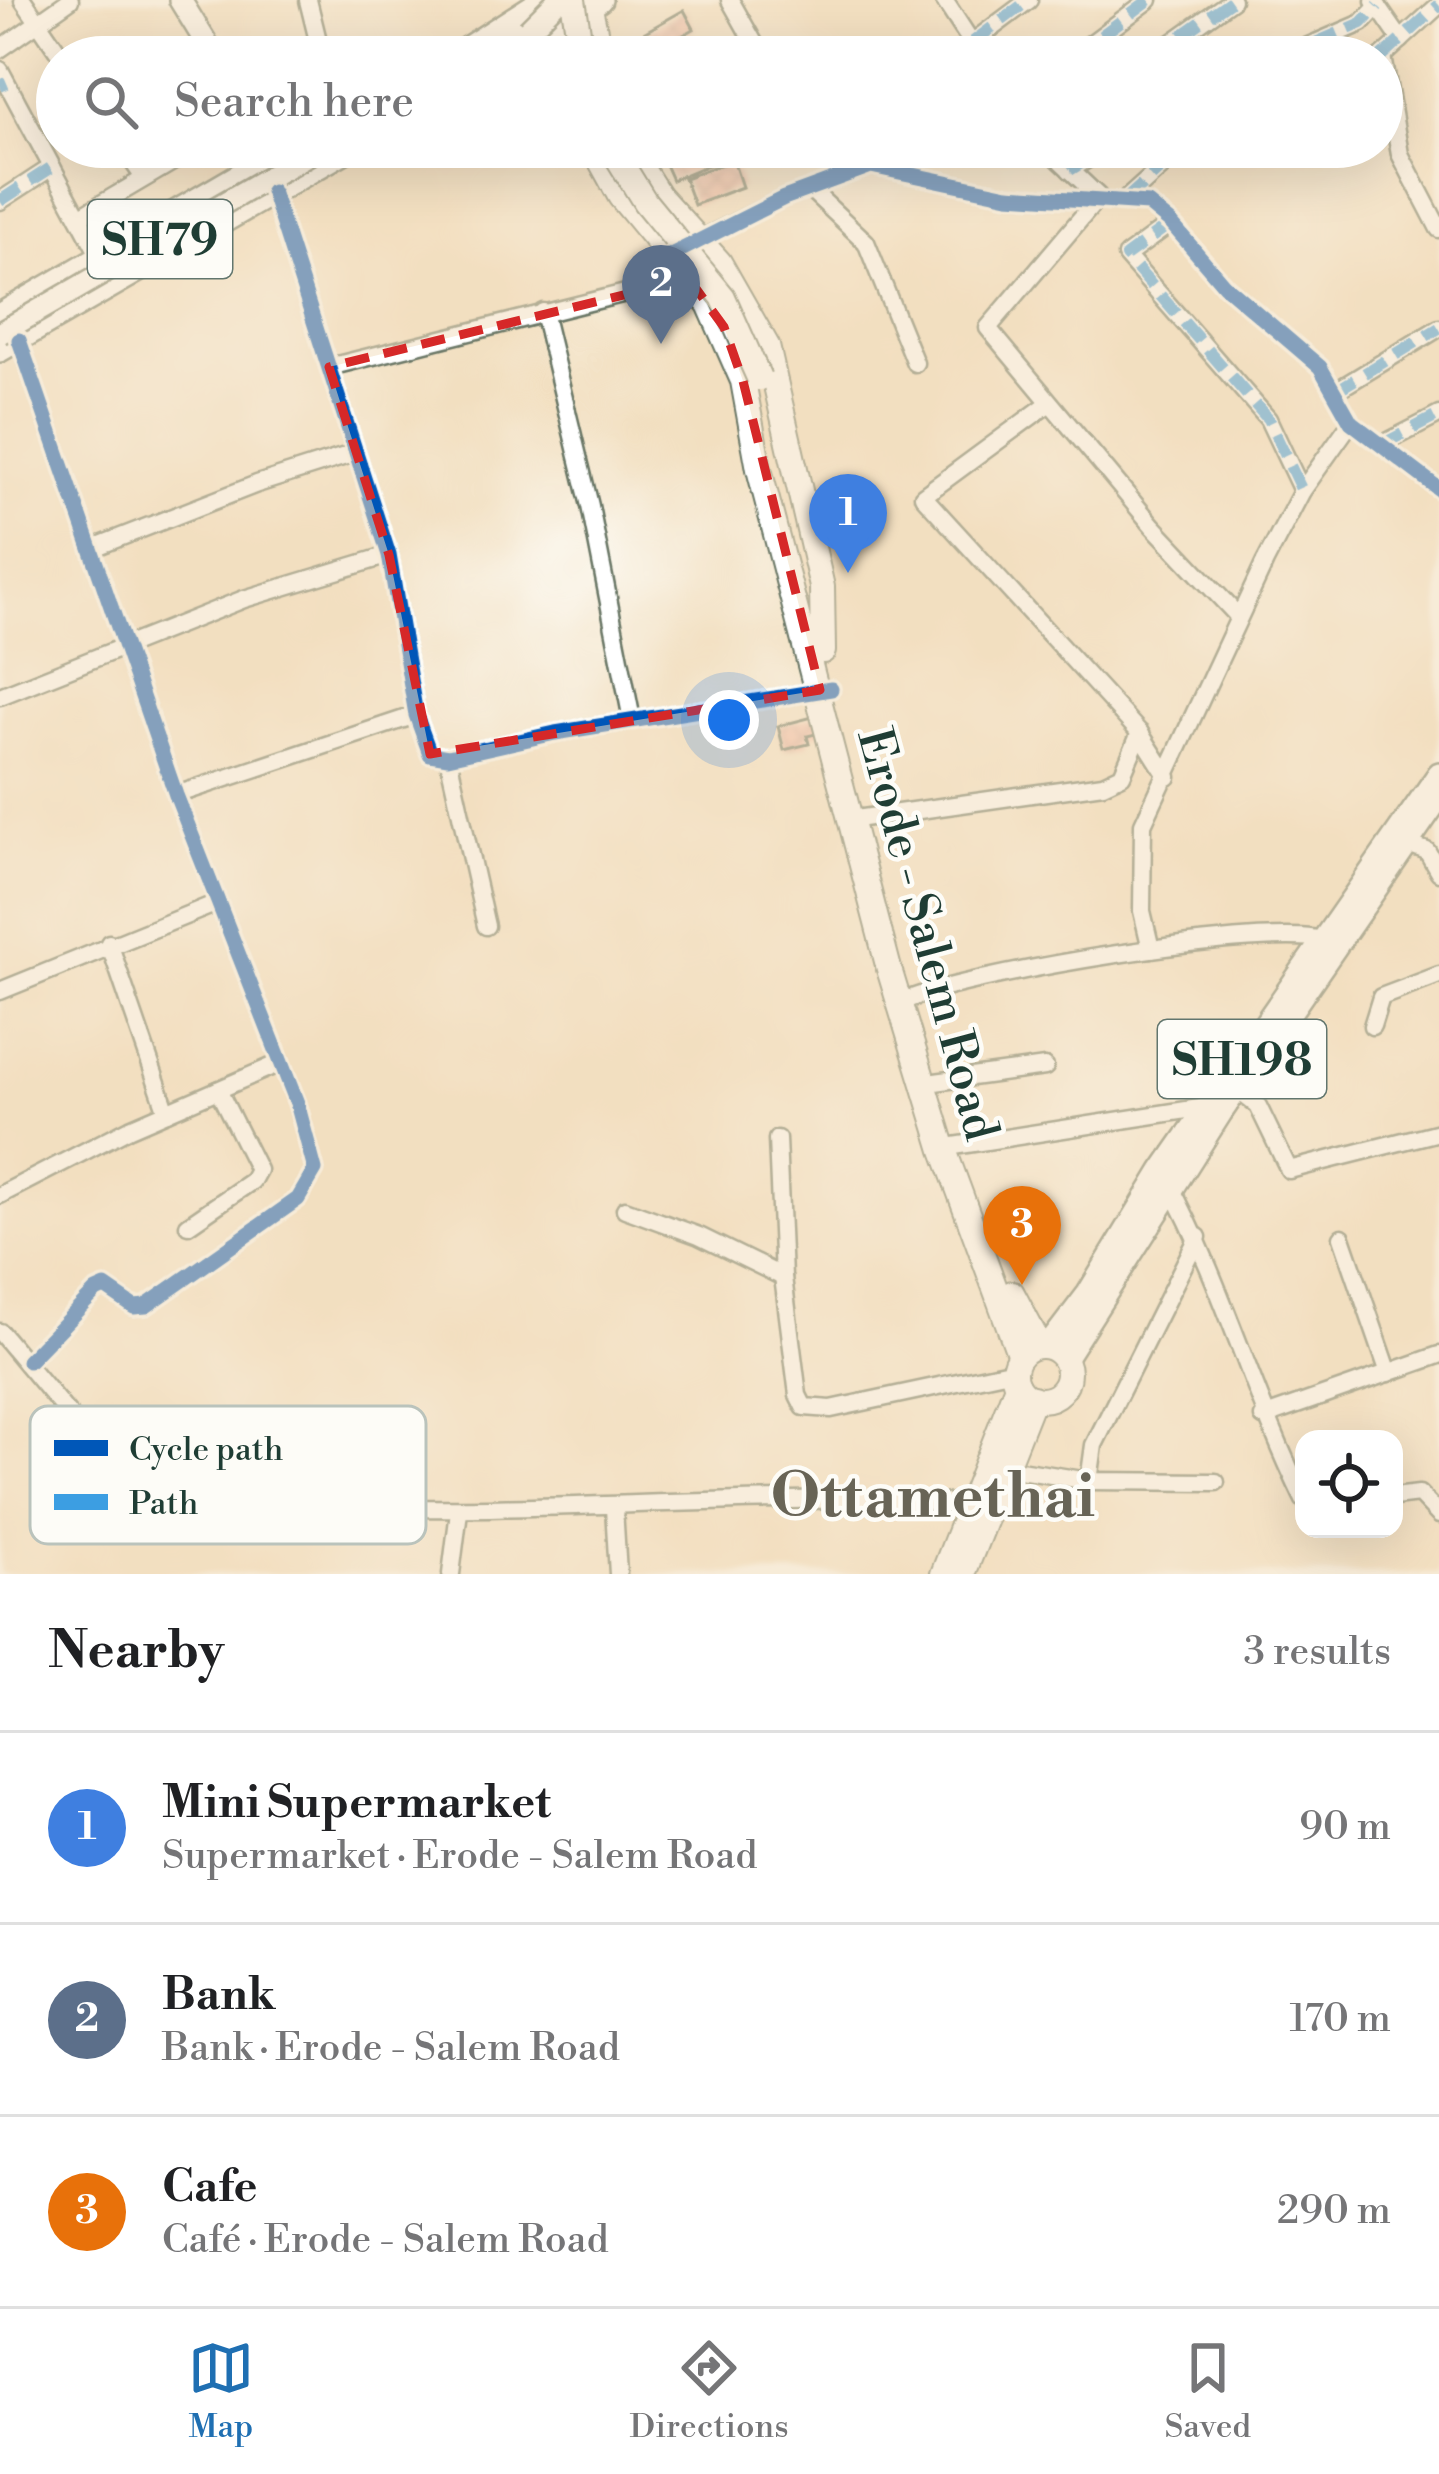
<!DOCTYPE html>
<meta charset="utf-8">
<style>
body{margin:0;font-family:"Libre Bodoni",serif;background:#f6f6f6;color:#202124}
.controls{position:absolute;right:36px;bottom:36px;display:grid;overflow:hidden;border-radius:24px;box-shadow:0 12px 48px #0002}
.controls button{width:108px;height:108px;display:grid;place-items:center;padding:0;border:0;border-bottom:3px solid #e0e0e0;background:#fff;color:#202124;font:60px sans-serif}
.you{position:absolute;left:729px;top:720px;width:42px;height:42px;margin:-30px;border:9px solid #fff;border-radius:50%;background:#1a73e8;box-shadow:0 0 0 18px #1a73e833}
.badge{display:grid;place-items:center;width:78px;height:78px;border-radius:50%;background:#1f6fb2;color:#fff;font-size:39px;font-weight:700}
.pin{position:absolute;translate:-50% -99px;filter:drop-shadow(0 3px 6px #0008)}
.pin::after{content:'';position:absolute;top:63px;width:42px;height:36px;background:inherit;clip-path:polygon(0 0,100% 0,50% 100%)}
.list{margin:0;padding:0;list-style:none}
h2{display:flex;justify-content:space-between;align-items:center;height:156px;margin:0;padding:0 48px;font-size:51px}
h2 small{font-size:39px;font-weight:400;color:#757577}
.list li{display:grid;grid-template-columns:78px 1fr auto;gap:36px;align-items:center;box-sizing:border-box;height:192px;padding:0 48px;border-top:3px solid #e0e0e0}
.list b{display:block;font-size:45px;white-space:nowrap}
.list p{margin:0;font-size:39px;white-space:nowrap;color:#757577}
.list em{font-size:39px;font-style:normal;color:#757577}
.icon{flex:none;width:66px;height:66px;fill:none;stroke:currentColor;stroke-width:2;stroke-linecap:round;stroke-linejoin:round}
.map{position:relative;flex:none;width:1439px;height:1574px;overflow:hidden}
.search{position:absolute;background:#fff;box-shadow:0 12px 48px #0002;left:36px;right:36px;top:36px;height:132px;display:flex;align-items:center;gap:30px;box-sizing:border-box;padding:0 42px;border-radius:66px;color:#757577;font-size:45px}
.sheet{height:732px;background:#fff}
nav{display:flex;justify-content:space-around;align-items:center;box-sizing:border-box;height:168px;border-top:3px solid #e0e0e0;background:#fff;font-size:33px;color:#757577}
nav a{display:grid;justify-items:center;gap:6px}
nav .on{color:#1f6fb2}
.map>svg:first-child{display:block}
.building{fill:url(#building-cross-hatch)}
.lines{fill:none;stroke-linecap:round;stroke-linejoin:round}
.minor-casing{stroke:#697665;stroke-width:21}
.major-casing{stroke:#697665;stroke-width:26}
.highway-casing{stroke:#697665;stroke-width:28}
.minor{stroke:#fff;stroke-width:16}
.major{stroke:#fff;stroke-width:21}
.highway{stroke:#fff;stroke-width:24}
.major-bridge-casing{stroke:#697665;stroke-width:26;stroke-linecap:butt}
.highway-bridge-casing{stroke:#697665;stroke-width:28;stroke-linecap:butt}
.major-bridge{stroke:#fff;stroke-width:21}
.highway-bridge{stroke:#fff;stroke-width:24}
.quiet{stroke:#3c9ee2;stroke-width:12;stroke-dasharray:24 12;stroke-linecap:butt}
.cycleway-casing{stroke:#fdfcf7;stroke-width:22}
.cycleway{stroke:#0057b8;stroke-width:15}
.marked{fill:none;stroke:#d62828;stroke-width:9;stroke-dasharray:24 15;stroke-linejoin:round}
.labels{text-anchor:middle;stroke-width:9;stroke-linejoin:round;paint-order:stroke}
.shield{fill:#fdfcf7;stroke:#62766e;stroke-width:3}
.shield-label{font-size:45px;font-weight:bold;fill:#1f3d34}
.street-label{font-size:48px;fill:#1f3d34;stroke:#fdfcf7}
.district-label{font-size:60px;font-weight:bold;fill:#686456;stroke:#fdfcf7}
.key{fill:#fdfcf7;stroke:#bac3bc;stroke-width:3}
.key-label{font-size:33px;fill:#1f3d34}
</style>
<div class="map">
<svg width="1439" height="1574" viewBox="0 0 1439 1574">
<defs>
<pattern id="building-cross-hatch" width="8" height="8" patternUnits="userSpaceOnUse" patternTransform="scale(3)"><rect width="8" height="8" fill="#f1ab95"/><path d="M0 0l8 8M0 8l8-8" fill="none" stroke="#c38c7a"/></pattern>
</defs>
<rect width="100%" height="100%" fill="#fdfcf7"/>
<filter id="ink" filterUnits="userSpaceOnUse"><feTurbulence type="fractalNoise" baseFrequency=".00833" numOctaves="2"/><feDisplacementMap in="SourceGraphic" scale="24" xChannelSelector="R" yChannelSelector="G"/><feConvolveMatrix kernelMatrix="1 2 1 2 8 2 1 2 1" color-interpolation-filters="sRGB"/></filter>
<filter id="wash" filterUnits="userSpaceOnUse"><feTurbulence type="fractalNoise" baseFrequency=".004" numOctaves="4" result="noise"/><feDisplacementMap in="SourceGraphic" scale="48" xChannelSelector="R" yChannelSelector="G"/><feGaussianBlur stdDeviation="2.7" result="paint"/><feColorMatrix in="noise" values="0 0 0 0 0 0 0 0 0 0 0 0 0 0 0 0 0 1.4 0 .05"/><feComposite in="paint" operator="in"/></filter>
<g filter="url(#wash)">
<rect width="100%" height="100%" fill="#f2dfc0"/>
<g id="blocks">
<g class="building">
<polygon points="684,10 694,29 644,57 601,57"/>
<polygon points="692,147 740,147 742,151 672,180 663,160"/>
<polygon points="733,160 742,187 694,205 684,178"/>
<polygon points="820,715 824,732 807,736 809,744 784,750 778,726"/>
</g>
</g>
</g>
<g filter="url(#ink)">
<use href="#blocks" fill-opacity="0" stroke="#697665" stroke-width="3"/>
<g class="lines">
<defs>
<g id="minor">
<polyline points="23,0 62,57"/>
<polyline points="308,0 322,57"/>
<polyline points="730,0 762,57"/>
<polyline points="944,0 981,57"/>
<polyline points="1374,1 1401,40"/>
<polyline points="973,42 1029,0"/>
<polyline points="0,49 70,0"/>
<polyline points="1383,56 1400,154 1439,229"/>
<polyline points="1073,57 1149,0"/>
<polyline points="1152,57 1232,0"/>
<polyline points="1283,57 1362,23 1378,6"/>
<polyline points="1382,57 1439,5"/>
<polyline points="0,70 103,262"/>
<polyline points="123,147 144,178"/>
<polyline points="1046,147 1099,197 988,328 1153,526 1237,615"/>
<polyline points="911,170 918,147"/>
<polyline points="1070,170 1107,147"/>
<polyline points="811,190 866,242 915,363"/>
<polyline points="272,191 389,555 416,715 430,754 448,757 555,733 831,689"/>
<polyline points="0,201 52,167"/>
<polyline points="1124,201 1184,147"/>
<polyline points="79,217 198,147"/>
<polyline points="1171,223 1126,256 1268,419 1302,491"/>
<polyline points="693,243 784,198 871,166 1008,195 1148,204 1171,223 1224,285 1320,367 1351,422 1439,489"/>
<polyline points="543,312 590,506 632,720"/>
<polyline points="19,340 176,795 297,1103 315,1170 298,1199 146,1306 134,1307 105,1287 96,1291 28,1361"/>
<polyline points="329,367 694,276"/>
<polyline points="1334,392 1439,328"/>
<polyline points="1048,404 923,496 1140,733 1168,777"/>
<polyline points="1381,445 1439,415"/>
<polyline points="93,548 257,484 355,453"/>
<polyline points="0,696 244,599 389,555"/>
<polyline points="448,757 486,926"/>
<polyline points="176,795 416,715"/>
<polyline points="849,820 1103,784 1122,775 1140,733"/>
<polyline points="1400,841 1427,851 1439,872"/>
<polyline points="109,943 167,1112"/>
<polyline points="1151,949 1142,911 1143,824 1265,562 1302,491 1351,422"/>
<polyline points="0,991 217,903"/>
<path d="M900 1003C952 976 1281 920 1329 942"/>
<polyline points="1372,1026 1381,997 1439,975"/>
<polyline points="935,1082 1045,1067"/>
<polyline points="1230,1084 1258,1106 1289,1170 1439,1132"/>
<polyline points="777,1139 783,1277 798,1395 804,1407 831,1409 1014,1370"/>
<polyline points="954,1146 1206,1107"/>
<path d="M1168 1182C1223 1284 1253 1396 1304 1500"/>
<polyline points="0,1195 130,1128 280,1063"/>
<polyline points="625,1209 699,1236 783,1277"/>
<polyline points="188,1225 252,1181 258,1170 218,1090"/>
<polyline points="1342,1237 1389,1373"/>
<polyline points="0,1332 69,1415"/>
<polyline points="1263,1417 1439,1355"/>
<polyline points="1007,1468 1089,1481 1216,1482"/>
<polyline points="1089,1481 1094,1445 1198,1237"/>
<polyline points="1394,1497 1419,1494 1439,1515"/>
<path d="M288 1503C516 1520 742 1489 970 1504"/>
<polyline points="614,1508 618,1574"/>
<polyline points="451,1574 459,1511"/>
</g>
<g id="major">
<polyline points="180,0 215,57"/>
<polyline points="452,57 541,0"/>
<polyline points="488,57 528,30"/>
<polyline points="523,57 601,0"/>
<polyline points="0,314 286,147"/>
<polyline points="0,351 354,147"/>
<polyline points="1047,1347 1088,1293 1162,1171 1439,773"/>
<polyline points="1064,1360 1221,1113 1439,798"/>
</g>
<g id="highway">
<polyline points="550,0 561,57"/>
<polyline points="588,0 601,57"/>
<polyline points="593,147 620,196 709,304 743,381 759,469 889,969 944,1150 1020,1356"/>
<polyline points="628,147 659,196 719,262 767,346 822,587 823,651"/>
<polyline points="1012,1293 1040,1346"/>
<circle cx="1041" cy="1373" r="27"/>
<polyline points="943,1574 1017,1385"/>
<polyline points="963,1574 1033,1398"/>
</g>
</defs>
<use href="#minor" class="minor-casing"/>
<use href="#major" class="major-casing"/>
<use href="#highway" class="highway-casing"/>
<use href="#minor" class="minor"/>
<use href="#major" class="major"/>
<use href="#highway" class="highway"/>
<defs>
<g id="major-bridge">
<polyline points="528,30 558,0"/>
<polyline points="0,333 321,147"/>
</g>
<g id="highway-bridge">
<polyline points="573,0 582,57"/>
<polyline points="611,147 645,202 723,297 759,378"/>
</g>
</defs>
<use href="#major-bridge" class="major-bridge-casing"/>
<use href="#highway-bridge" class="highway-bridge-casing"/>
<use href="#major-bridge" class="major-bridge"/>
<use href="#highway-bridge" class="highway-bridge"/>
<g class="quiet">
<polyline points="973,42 1029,0"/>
<polyline points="1073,57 1149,0"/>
<polyline points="1152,57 1232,0"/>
<polyline points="1283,57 1362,23 1378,6"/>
<polyline points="1382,57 1439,5"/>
<polyline points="0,86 7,83"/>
<polyline points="1070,170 1107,147"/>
<polyline points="0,201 52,167"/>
<polyline points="1124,201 1184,147"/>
<polyline points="1171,223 1126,256 1268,419 1302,491"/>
<polyline points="1334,392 1439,328"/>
<polyline points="1381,445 1439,415"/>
</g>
<defs>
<g id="cycleway">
<polyline points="272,191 389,555 416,715 430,754 448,757 555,733 831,689"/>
<polyline points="669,256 784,198 871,166 1008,195 1148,204 1171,223 1224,285 1320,367 1351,422 1439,489"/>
<polyline points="19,340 176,795 297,1103 315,1170 298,1199 146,1306 134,1307 105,1287 96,1291 28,1361"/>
</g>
</defs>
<use href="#cycleway" class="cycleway-casing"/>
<use href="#cycleway" class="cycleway"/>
</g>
</g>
<path d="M0 0H1439V1574H0ZM689 279 724 327 743 381 820 690 430 754 389 555 329 367Z" fill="#f2dfc0" fill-opacity=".55" fill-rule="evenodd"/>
<path class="marked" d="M689 279 724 327 743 381 820 690 430 754 389 555 329 367Z"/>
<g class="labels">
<g class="shield">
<rect x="88" y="200" width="144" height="78" rx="9"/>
<rect x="1158" y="1020" width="168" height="78" rx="9"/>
</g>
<g class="shield-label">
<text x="160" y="255">SH79</text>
<text x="1242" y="1075">SH198</text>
</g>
<g class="street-label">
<text transform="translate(929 934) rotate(75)" y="17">Erode - Salem Road</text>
</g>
<g class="district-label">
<text x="933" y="1516">Ottamethai</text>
</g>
</g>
<rect x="30" y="1406" width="396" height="138" rx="18" class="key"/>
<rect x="54" y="1440" width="54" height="16" fill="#0057b8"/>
<rect x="54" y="1494" width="54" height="16" fill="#3c9ee2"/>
<g class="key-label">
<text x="129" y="1460">Cycle path</text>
<text x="129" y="1514">Path</text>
</g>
</svg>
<div class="controls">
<button><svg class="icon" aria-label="locate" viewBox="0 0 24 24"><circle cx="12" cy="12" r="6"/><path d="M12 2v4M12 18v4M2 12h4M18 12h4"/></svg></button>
</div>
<div class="you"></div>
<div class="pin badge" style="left:848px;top:573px;background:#3f7fe0">1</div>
<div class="pin badge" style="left:661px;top:344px;background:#5c6f8a">2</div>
<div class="pin badge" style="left:1022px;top:1285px;background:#e8710a">3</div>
<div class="search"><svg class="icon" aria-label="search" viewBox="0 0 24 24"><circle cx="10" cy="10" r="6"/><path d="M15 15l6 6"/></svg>Search here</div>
</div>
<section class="sheet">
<h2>Nearby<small>3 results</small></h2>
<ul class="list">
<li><span class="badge" style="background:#3f7fe0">1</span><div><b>Mini Supermarket</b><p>Supermarket · Erode - Salem Road</p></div><em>90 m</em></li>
<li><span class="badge" style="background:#5c6f8a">2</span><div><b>Bank</b><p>Bank · Erode - Salem Road</p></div><em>170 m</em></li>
<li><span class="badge" style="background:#e8710a">3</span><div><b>Cafe</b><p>Café · Erode - Salem Road</p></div><em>290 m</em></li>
</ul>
</section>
<nav>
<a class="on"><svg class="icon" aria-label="map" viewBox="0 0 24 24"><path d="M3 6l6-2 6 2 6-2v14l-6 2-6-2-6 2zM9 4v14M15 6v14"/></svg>Map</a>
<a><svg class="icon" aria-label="directions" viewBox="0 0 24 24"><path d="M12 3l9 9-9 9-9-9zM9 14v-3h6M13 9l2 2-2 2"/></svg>Directions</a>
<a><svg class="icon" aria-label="saved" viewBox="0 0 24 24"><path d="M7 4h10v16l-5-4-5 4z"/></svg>Saved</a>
</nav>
